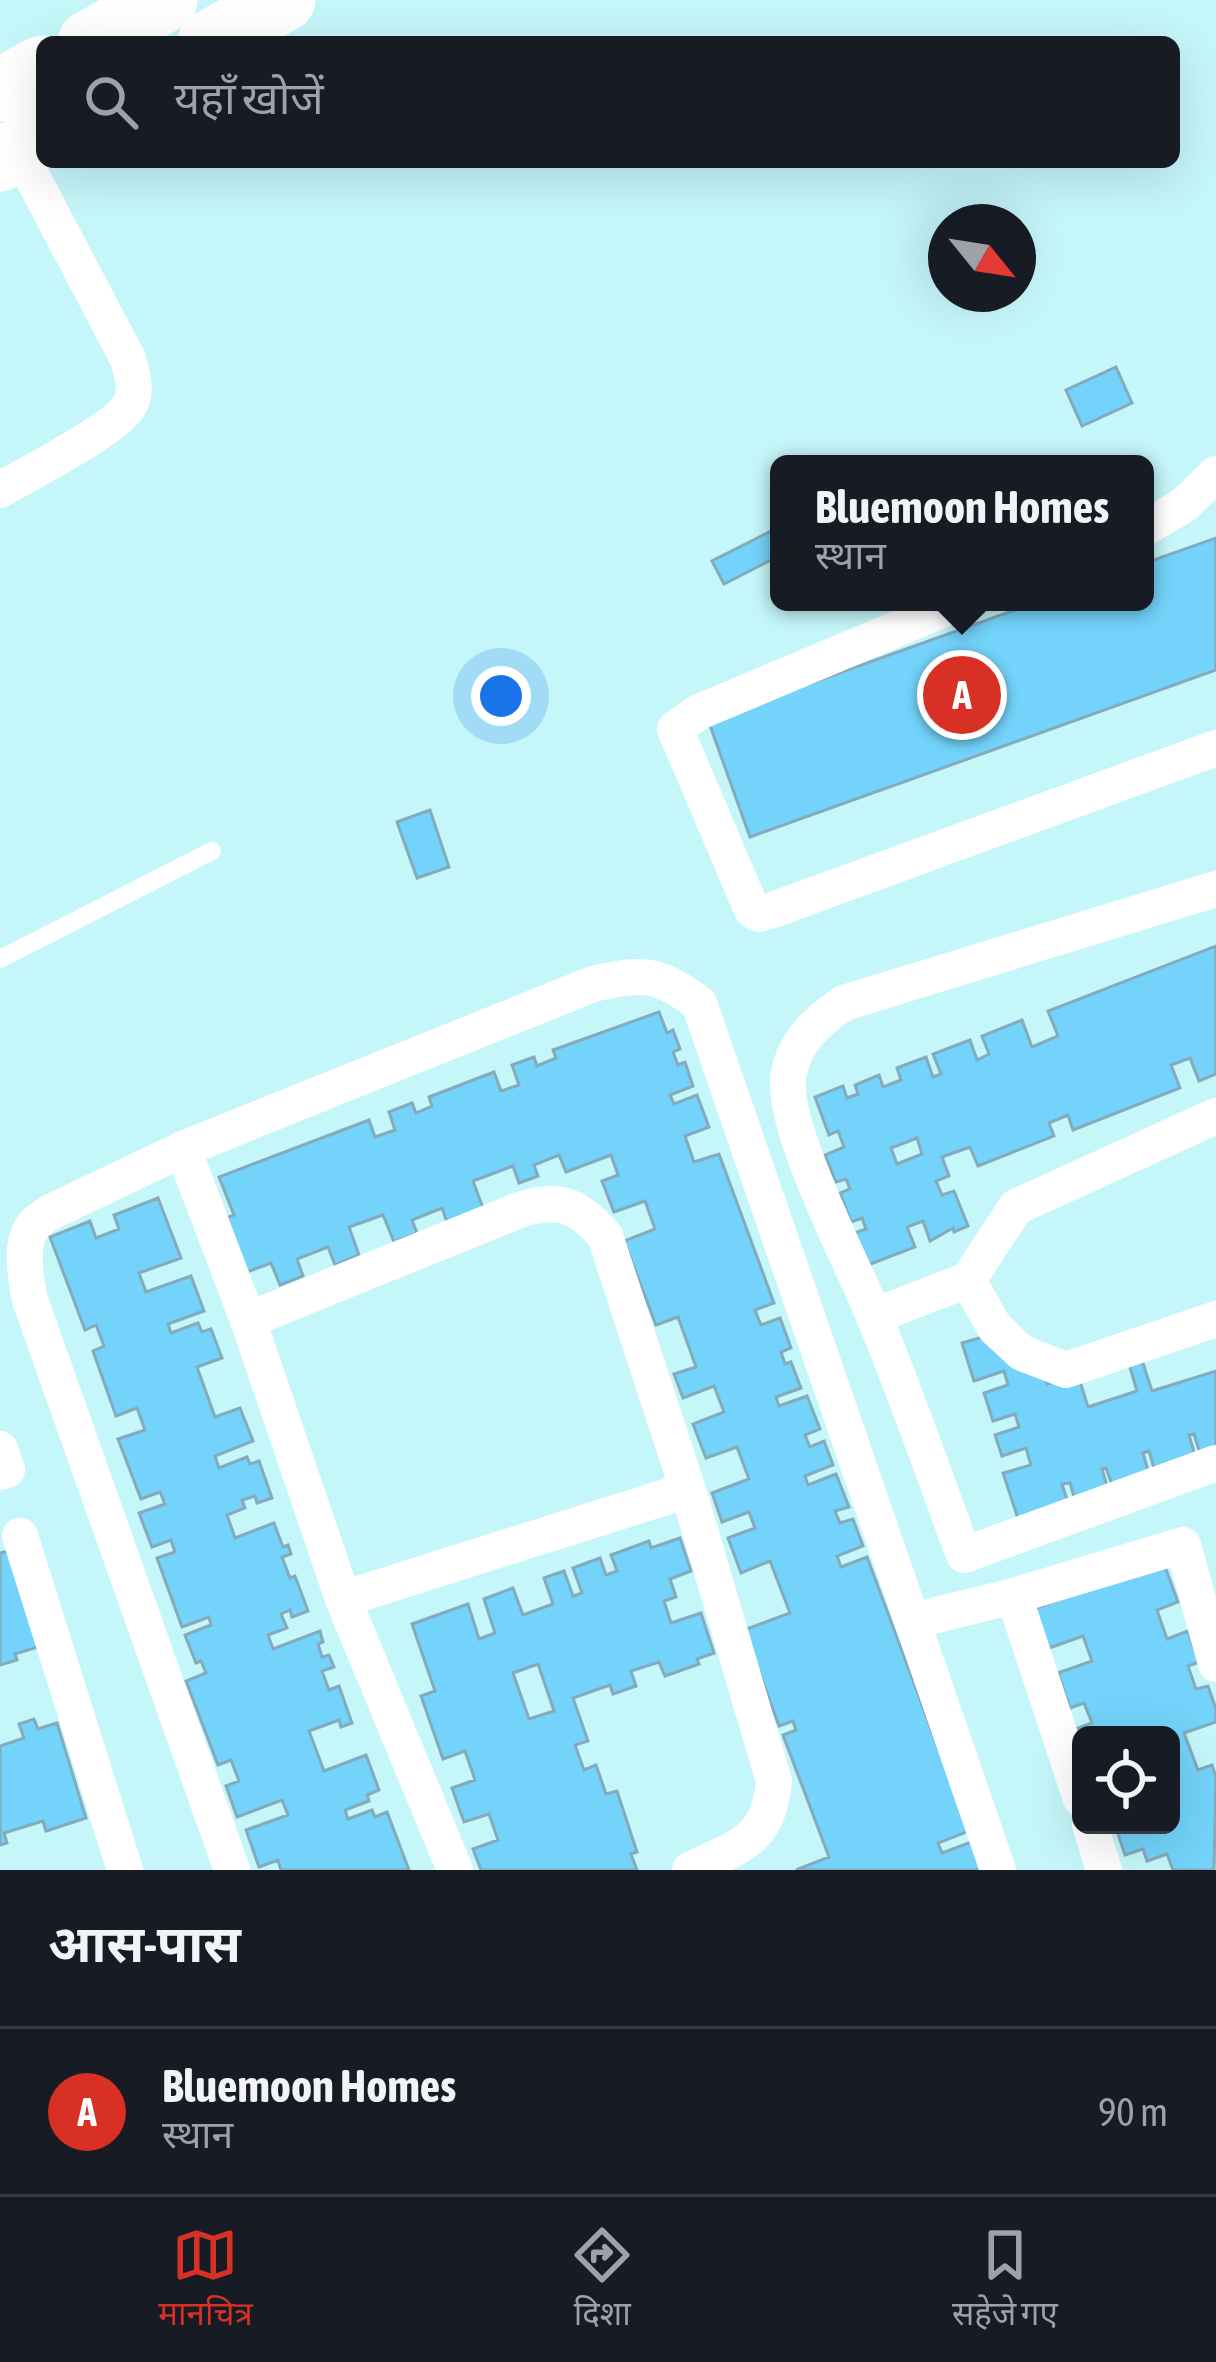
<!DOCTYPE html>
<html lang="hi">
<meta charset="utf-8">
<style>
body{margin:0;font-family:"Asap Condensed","Noto Sans Devanagari",sans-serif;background:#242831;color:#f1f3f6}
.controls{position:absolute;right:36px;bottom:36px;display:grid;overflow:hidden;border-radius:18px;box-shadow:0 12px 48px #0002}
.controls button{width:108px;height:108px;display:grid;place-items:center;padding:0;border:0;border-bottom:3px solid #363941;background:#171b24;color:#f1f3f6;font:60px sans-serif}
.compass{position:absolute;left:928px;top:204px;width:108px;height:108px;border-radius:50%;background:#171b24;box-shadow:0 12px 48px #0002;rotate:120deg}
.you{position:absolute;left:501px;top:696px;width:42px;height:42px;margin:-30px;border:9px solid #fff;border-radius:50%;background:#1a73e8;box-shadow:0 0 0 18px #1a73e833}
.badge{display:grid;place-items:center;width:78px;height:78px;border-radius:50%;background:#d93025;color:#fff;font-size:39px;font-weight:700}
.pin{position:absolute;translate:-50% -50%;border:6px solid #fff;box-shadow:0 3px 12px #0006}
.popup{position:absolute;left:770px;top:455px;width:384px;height:156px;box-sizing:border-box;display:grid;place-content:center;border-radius:18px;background:#171b24;filter:drop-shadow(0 3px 9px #0005);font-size:39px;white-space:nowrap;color:#9ea1a6}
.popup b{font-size:45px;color:#f1f3f6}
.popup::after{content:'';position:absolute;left:50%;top:100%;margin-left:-24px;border:24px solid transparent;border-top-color:#171b24}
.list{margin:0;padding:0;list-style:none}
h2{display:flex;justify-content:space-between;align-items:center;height:156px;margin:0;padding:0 48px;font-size:51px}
h2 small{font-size:39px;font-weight:400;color:#9ea1a6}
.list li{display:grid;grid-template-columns:78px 1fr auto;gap:36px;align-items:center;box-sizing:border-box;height:168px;padding:0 48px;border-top:3px solid #363941}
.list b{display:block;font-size:45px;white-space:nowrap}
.list p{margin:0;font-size:39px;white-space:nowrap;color:#9ea1a6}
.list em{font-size:39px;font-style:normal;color:#9ea1a6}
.icon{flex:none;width:66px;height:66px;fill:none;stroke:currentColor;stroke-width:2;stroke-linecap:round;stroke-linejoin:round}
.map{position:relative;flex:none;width:1216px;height:1870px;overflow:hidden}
.search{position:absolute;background:#171b24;box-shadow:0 12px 48px #0002;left:36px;right:36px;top:36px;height:132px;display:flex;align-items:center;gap:30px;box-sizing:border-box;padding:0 42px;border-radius:18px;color:#9ea1a6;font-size:45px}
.sheet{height:324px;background:#171b24}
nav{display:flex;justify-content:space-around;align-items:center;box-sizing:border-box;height:168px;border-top:3px solid #363941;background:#171b24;font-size:33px;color:#9ea1a6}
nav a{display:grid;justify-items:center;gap:6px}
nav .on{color:#d93025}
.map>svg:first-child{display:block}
.building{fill:#73d3fa;stroke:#83abbc;stroke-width:3;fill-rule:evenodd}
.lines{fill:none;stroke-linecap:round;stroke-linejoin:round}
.service{stroke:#fff;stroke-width:18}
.minor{stroke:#fff;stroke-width:36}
.trunk{stroke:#fff;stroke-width:63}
</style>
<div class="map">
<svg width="1216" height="1870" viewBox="0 0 1216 1870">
<rect width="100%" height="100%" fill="#c5f6fa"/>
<g class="building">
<polygon points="1116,367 1132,403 1082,426 1066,390"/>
<polygon points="779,527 779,556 724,584 712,561"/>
<polygon points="1216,538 1216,670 750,837 708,720 1037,602 1145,602 1145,563"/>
<polygon points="430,810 449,867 417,878 397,822"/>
<path d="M1216 946V1074L1199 1081 1190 1058 1171 1065 1180 1088 1073 1130 1068 1115 1049 1123 1054 1136 978 1166 970 1147 942 1157 949 1176 936 1181 942 1195 954 1191 968 1226 954 1232 953 1228 930 1241 923 1221 907 1227 915 1247 868 1265 855 1233 866 1229 862 1218 851 1222 840 1193 850 1189 846 1179 836 1182 825 1155 844 1147 838 1131 829 1135 815 1097 843 1086 847 1098 858 1094 855 1085 879 1075 883 1087 901 1080 897 1068 926 1057 933 1077 941 1074 933 1054 970 1040 977 1060 989 1054 982 1036 1022 1020 1032 1047 1058 1036 1048 1011ZM917 1138 922 1154 897 1164 891 1148Z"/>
<polygon points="659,1012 667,1033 673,1030 680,1049 673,1052 678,1065 685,1062 693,1086 670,1095 674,1104 697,1095 709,1127 685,1136 694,1162 719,1154 774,1303 755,1310 761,1325 780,1318 791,1348 781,1352 785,1364 791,1362 801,1388 776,1397 779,1406 807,1396 820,1429 805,1435 810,1447 824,1441 833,1465 805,1476 808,1485 836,1474 849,1507 835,1511 840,1523 853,1519 863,1546 837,1556 841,1567 867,1557 969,1831 938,1843 942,1853 974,1841 984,1870 796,1870 829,1857 783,1735 796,1730 793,1721 779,1726 744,1630 790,1613 770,1561 741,1573 728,1538 755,1528 749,1512 722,1522 712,1493 749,1479 737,1447 706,1458 693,1424 724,1412 714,1386 683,1398 674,1374 696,1367 678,1317 656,1325 624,1241 655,1229 645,1201 614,1212 602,1181 618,1175 611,1155 566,1172 559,1155 534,1165 538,1176 519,1183 513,1166 473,1181 483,1208 447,1222 442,1208 412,1220 417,1233 394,1242 383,1215 349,1227 359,1255 335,1265 328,1247 297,1259 303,1276 280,1285 271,1263 242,1274 221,1220 234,1215 219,1177 369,1120 375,1137 395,1130 389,1112 412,1103 416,1113 432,1106 429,1097 494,1072 501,1091 519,1085 512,1065 534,1057 537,1066 556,1058 553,1050"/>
<polygon points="158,1198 181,1258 139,1273 146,1292 191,1276 204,1311 168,1324 171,1333 198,1323 202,1332 211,1329 222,1358 197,1367 215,1417 240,1408 253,1441 215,1456 219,1468 247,1457 250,1464 259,1461 272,1498 257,1503 255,1496 242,1500 245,1508 227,1515 235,1538 274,1523 283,1547 288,1545 291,1554 282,1557 290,1578 295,1576 308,1611 292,1617 290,1610 281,1614 287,1628 268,1635 273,1649 320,1631 323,1642 318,1644 322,1657 329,1655 334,1667 322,1671 329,1690 339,1686 352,1723 341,1727 339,1720 309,1731 324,1771 366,1755 379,1790 367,1795 369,1801 345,1810 348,1819 372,1810 375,1817 387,1812 409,1870 281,1870 278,1860 259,1867 246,1830 288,1815 282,1800 237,1817 226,1786 239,1781 231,1760 218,1765 186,1681 206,1673 201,1661 196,1663 185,1635 211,1625 209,1617 182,1627 157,1558 175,1552 171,1540 152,1547 139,1513 165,1504 160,1492 141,1499 118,1439 145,1430 137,1408 116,1416 93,1351 104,1346 96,1325 85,1330 50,1237 90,1221 96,1238 119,1229 114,1215"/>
<polygon points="1013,1328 1041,1366 1047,1384 1078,1375 1088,1407 1137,1391 1129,1364 1142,1360 1152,1391 1216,1371 1216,1455 1202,1460 1194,1434 1189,1435 1197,1462 1156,1475 1149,1451 1143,1453 1151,1481 1115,1493 1106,1468 1102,1469 1110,1496 1077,1507 1070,1483 1062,1484 1072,1515 1022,1531 1003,1473 1031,1465 1026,1448 1002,1456 995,1435 1019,1427 1015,1414 993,1421 984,1393 1008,1385 1004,1371 974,1381 962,1343"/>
<path d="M680 1538 691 1571 670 1579 676 1597 664 1601 671 1623 701 1613 714 1653 697 1659 699 1664 665 1676 659 1662 631 1671 636 1686 613 1694 610 1685 573 1698 588 1741 575 1745 584 1770 596 1765 606 1794 617 1791 637 1852 631 1854 637 1870H481L473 1849 498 1840 489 1814 464 1822 452 1788 475 1780 465 1751 443 1759 421 1696 435 1691 412 1624 468 1604 479 1639 495 1633 484 1599 513 1588 523 1615 553 1604 544 1578 564 1571 573 1596 582 1593 573 1568 600 1558 606 1575 617 1571 611 1555 649 1541 651 1548ZM538 1664 554 1711 529 1719 513 1673Z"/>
<polygon points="13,1550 41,1646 15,1654 17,1660 0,1665 0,1553"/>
<polygon points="1163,1561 1178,1602 1157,1610 1167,1639 1188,1631 1199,1662 1188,1666 1196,1689 1208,1686 1216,1709 1216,1722 1184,1733 1198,1770 1212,1765 1216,1777 1214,1870 1173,1870 1167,1854 1147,1861 1143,1849 1125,1855 1115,1825 1171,1825 1171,1735 1081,1735 1081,1752 1073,1730 1092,1723 1084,1703 1070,1708 1058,1673 1092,1661 1083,1636 1049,1648 1034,1609"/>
<polygon points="34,1719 38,1729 57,1723 86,1818 46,1831 43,1821 4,1833 7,1843 0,1845 0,1746 24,1738 19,1724"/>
</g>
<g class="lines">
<polyline class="service" points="0,959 212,851"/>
<g class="minor">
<path d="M0 490C27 474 116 429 129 406 138 392 132 374 128 359L18 150"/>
<polyline points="1145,528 1184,505 1216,474"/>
<polyline points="961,602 699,712 675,729 752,910 758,914 770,911 1216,748"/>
<path d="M1216 889 844 1003C818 1020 795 1041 789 1073 778 1122 852 1262 873 1314 906 1393 934 1475 964 1555L1216 1463"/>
<polyline points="183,1149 248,1320"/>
<polyline points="968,1280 995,1328 1022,1353 1066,1370 1216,1319"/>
<polyline points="874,1316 968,1280 1016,1207 1216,1116"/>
<polyline points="0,1449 7,1470 0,1472"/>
<polyline points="20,1536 125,1870"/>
<polyline points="1014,1596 1081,1799"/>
<polyline points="343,1599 688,1490"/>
<polyline points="912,1621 1014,1596 1183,1545 1216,1664"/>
<polyline points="1090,1825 1104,1870"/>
<path d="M232 1870 30 1300C26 1278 18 1243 35 1224 39 1219 45 1216 51 1212L183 1149 593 984C644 973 656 972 699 1003L998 1870"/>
<path d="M455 1870 343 1599 248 1320 522 1209C561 1198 578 1205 605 1236L688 1490 774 1781C769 1841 739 1846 690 1870"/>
</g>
<g class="trunk">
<polyline points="89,42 166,0"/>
<polyline points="209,42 284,0"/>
<polyline points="0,90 42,67"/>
<polyline points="0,160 42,136"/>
</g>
</g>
</svg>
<div class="controls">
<button><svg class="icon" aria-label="locate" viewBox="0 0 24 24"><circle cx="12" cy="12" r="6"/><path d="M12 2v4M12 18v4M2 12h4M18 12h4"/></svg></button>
</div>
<svg class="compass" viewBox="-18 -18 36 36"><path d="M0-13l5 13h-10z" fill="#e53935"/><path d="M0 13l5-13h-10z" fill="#9ea1a6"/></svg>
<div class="you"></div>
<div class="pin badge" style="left:962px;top:695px">A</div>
<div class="popup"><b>Bluemoon Homes</b>स्थान</div>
<div class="search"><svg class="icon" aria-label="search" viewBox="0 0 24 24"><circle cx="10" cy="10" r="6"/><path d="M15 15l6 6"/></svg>यहाँ खोजें</div>
</div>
<section class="sheet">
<h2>आस-पास<small></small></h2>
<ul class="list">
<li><span class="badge">A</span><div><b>Bluemoon Homes</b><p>स्थान</p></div><em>90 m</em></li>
</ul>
</section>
<nav>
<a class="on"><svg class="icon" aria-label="map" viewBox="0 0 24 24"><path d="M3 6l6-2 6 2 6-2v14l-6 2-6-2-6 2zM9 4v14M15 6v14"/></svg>मानचित्र</a>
<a><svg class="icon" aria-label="directions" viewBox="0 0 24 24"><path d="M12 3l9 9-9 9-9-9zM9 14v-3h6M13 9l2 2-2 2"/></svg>दिशा</a>
<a><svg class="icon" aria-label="saved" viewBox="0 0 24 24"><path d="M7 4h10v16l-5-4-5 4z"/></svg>सहेजे गए</a>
</nav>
